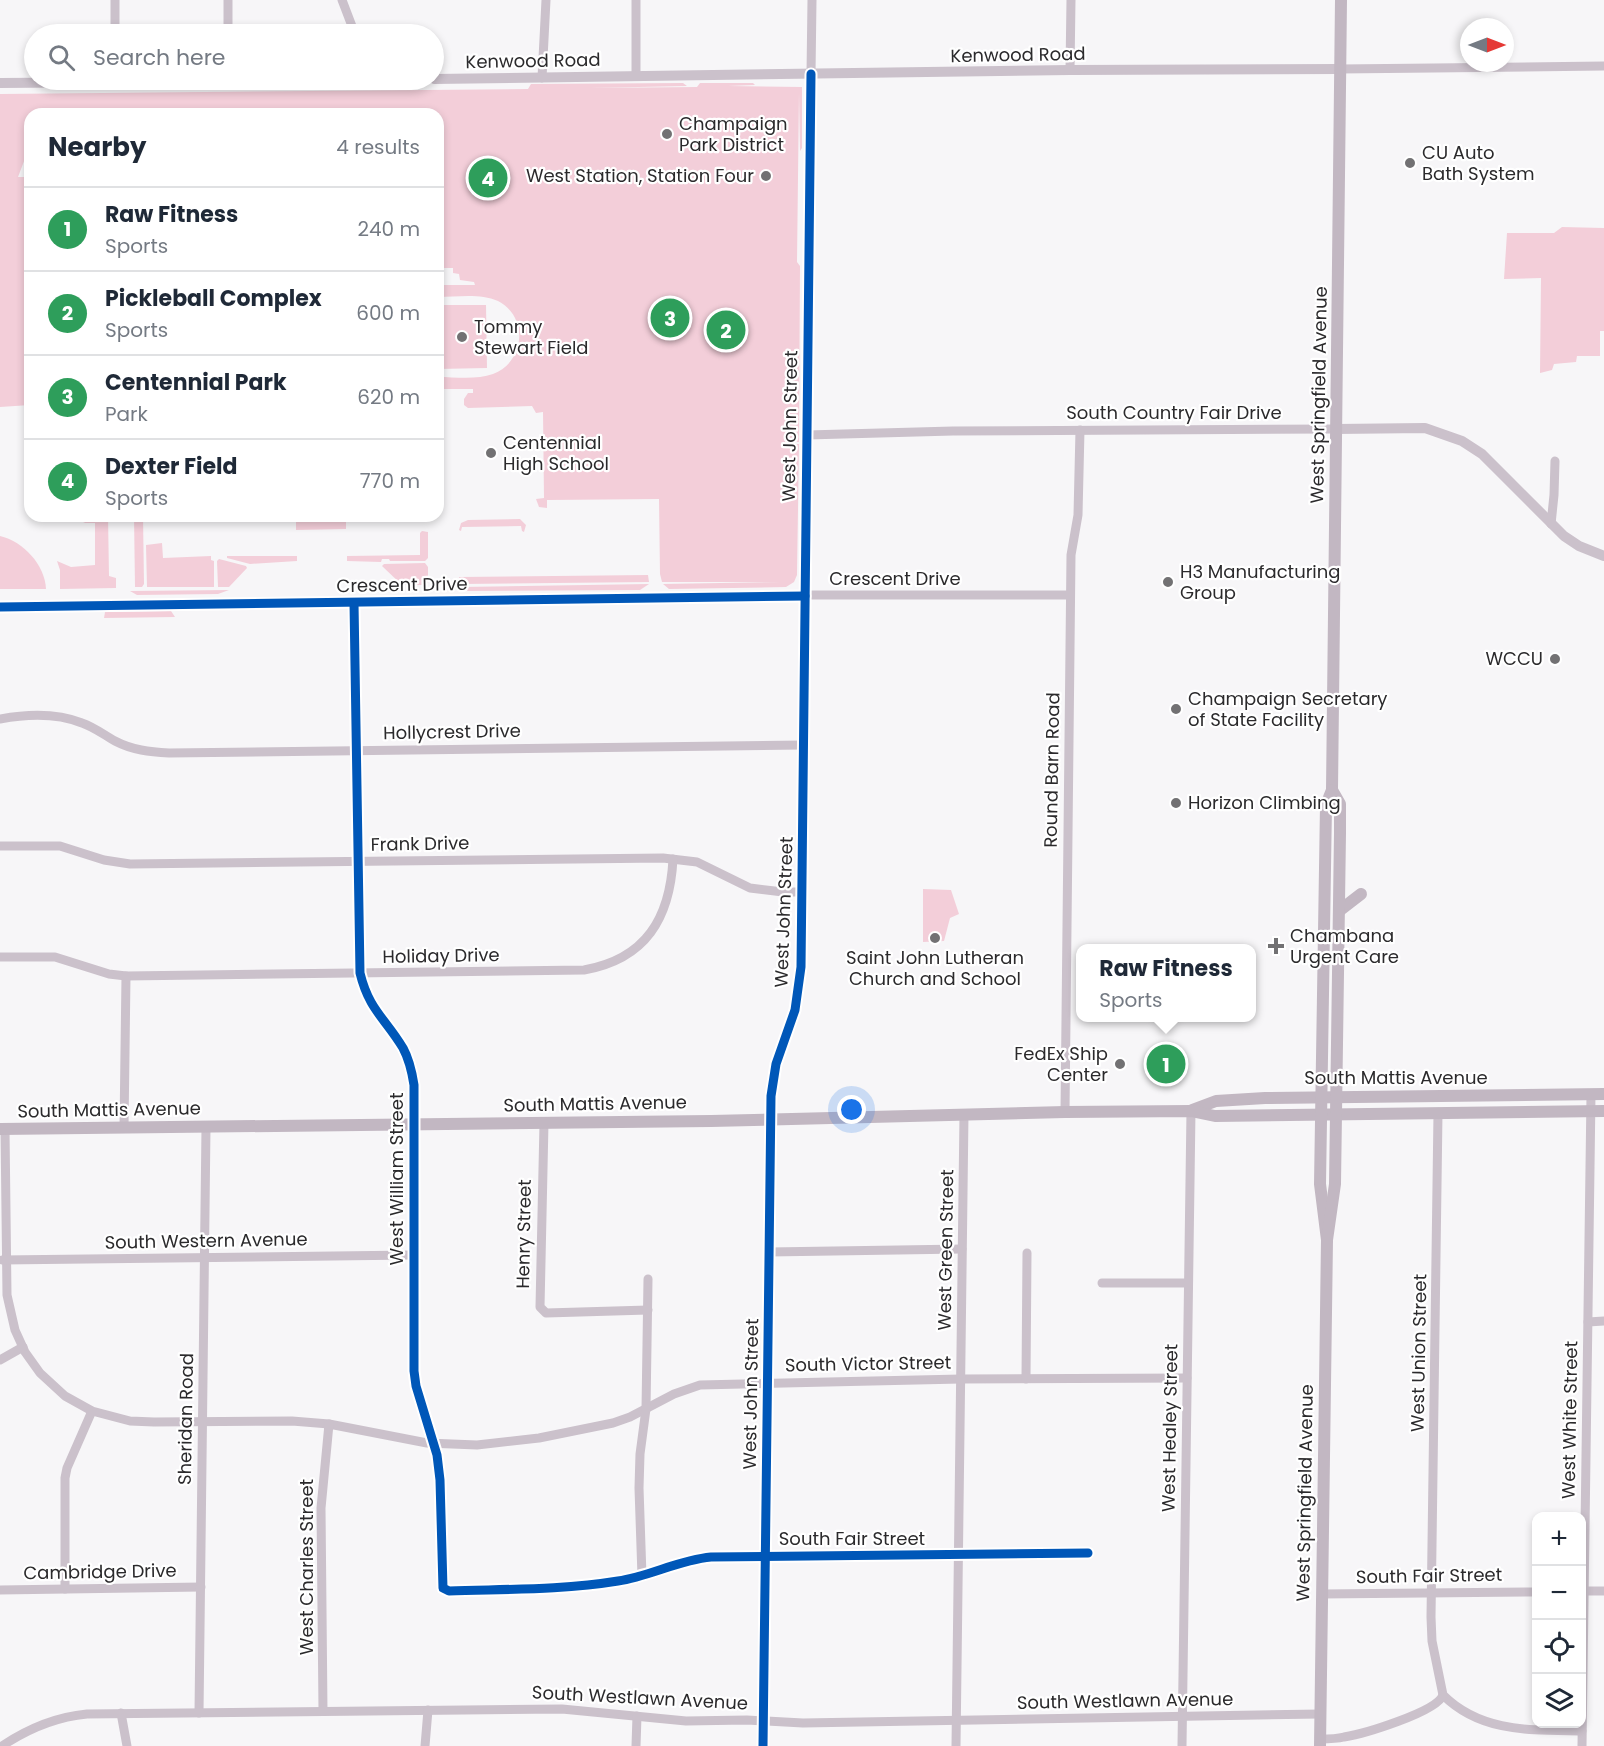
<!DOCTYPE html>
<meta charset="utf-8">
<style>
body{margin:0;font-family:Poppins,sans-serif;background:#f2f2f3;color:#1f2937}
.controls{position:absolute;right:18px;bottom:18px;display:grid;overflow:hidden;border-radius:12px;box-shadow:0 3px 9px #0003}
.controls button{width:54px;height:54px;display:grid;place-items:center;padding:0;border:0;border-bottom:2px solid #e0e1e3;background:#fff;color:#1f2937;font:30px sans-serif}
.compass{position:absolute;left:1460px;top:18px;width:54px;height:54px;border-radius:50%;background:#fff;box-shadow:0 3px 9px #0003;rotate:90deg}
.you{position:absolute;left:852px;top:1110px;width:21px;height:21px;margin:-15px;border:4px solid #fff;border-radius:50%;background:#1a73e8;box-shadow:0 0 0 9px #1a73e833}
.badge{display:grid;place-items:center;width:39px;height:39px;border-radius:50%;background:#0b8043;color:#fff;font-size:20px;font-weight:700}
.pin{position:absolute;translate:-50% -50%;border:3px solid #fff;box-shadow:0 2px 6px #0006}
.popup{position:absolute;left:1076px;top:944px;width:180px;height:78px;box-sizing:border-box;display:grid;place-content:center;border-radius:12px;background:#fff;filter:drop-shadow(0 2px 4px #0005);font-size:20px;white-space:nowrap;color:#747a83}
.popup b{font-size:22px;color:#1f2937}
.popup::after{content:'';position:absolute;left:50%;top:100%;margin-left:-12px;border:12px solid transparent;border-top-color:#fff}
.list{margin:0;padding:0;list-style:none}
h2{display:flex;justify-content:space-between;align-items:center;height:78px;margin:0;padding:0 24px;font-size:26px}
h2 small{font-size:20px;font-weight:400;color:#747a83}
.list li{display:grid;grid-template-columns:39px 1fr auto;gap:18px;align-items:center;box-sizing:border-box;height:84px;padding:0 24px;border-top:2px solid #e0e1e3}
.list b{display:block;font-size:22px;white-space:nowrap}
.list p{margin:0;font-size:20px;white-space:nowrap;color:#747a83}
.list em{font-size:20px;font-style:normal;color:#747a83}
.icon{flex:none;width:33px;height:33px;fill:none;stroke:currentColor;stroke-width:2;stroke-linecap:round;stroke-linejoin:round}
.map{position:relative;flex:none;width:1604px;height:1746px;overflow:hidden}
.search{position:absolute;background:#fff;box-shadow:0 3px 9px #0003;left:24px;top:24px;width:420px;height:66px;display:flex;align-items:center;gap:15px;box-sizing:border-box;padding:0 21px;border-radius:33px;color:#747a83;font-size:22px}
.panel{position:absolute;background:#fff;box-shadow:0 3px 9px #0003;left:24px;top:108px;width:420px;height:414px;border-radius:18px}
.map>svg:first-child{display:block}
.green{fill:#f3ced9}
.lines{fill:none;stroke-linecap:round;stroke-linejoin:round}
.minor{stroke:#cbc1cb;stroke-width:9}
.tertiary{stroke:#cbc1cb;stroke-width:10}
.secondary{stroke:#c2b7c2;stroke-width:12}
.cycleway-casing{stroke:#fff;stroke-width:13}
.cycleway{stroke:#0057b8;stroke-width:9}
.poi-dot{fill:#727173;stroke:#fff;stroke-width:2}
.labels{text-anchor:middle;stroke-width:4.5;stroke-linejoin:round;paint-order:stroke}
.street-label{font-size:18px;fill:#2b2a2c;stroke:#fff}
.poi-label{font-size:18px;fill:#2b2a2c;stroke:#fff;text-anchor:start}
</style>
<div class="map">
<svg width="1604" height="1746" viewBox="0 0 1604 1746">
<rect width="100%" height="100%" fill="#f7f6f8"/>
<g class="green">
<path d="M683 83 687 86 589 88 697 87 700 83H753L755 85 728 86 802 87V148L800 151 799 93 797 262 800 266 799 442H796L795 444H799L797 575 794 582 786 587 669 589 663 584 782 582H662L660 574 659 499 547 500V508L539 507 536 499 544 498 543 412 536 413 532 406 468 408 464 405V399L468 393H473V389H438V377C455 377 477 380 493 374 525 362 529 317 498 301 480 293 457 297 438 297V285H475L474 282 460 280 459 274 453 273V268H438V114H30V156H26L18 177H29L30 175V405L0 407V94L528 89 531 84Z"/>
<polygon points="1562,227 1604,228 1604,331 1600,331 1600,356 1577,356 1576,362 1554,364 1552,370 1540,373 1541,278 1504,279 1507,233 1554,233"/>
<polygon points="438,305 486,305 487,368 438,369"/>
<polygon points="99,516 108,516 109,576 116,578 116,588 60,589 60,570 57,561 71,567 95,565 95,523 83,523"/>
<polygon points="134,516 143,516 144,584 142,587 135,587"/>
<polygon points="296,516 346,516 346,529 296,530"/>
<polygon points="520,519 526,525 524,532 522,531 521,526 462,527 461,531 459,530 461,523 468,520"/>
<polygon points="422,531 428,532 428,558 425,561 390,561 389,559 382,559 381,562 347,561 347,556 420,555 420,533"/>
<path d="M0 536C23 541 45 565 46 589H0Z"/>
<polygon points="162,543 163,558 211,556 211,560 214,561 214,587 147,587 146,545"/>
<polygon points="227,556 297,556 297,561 250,564 227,558"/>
<polygon points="219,559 246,566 247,568 229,587 218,587 217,561"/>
<polygon points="425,563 428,567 428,582 426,585 402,585 382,566 384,564"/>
<polygon points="648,575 649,582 460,584 459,577"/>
<polygon points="649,584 640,590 468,591 461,587"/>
<polygon points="229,590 218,594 137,595 130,591"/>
<polygon points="171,611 175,617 104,618 105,612"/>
<polygon points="923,889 951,890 959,914 950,918 944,941 923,942"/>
</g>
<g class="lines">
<g class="minor">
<polyline points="342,0 355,34"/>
<polyline points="636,0 636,76"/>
<polyline points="115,34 115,0"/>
<polyline points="228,34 228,0"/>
<polyline points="1340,69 1604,66"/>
<polyline points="1070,70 1071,0"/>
<polyline points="811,74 812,0"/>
<polyline points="542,78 546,0"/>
<polyline points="807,435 953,431 1336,429"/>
<polyline points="1551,524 1554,495 1555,461"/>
<path d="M354 603 360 973C369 1010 385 1018 403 1048 409 1059 412 1072 414 1085V1371L416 1386 437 1455 440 1480 443 1588 449 1591C505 1589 563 1590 618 1581 650 1576 679 1560 711 1557L1088 1553"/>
<polyline points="0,607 785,595 1070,595"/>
<path d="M0 719C27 714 57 713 82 723 94 727 104 735 115 741 132 750 150 752 169 753L803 745"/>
<polyline points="0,846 60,846 104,860 130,864 663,858 697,862 750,888 783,892 802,892"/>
<path d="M0 957H55L109 974 126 976 584 970C646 959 670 918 673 859"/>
<polyline points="1065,1112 1071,555 1078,515 1080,430"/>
<path d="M1438 1113 1431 1617 1432 1641 1443 1695C1481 1733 1532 1730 1582 1731"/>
<polyline points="544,1123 540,1307 546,1313 648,1310"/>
<polyline points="124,1128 126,976"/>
<polyline points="5,1129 7,1295 15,1330 25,1352 40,1373 65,1396 92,1411 130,1421 154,1422 292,1421 329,1424 427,1443 477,1445 539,1438 613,1423 630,1417 674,1394 700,1385 961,1379 1187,1378"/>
<polyline points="769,1252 962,1249"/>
<polyline points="2,1260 413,1255"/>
<polyline points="1102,1283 1188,1283"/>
<polyline points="1588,1322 1604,1321"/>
<polyline points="0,1360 23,1347"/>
<polyline points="1026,1379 1027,1253"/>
<polyline points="642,1576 639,1488 640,1454 646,1409 648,1279"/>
<polyline points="65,1589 65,1478 67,1468 92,1411"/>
<polyline points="0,1590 201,1587"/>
<polyline points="1582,1591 1604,1591"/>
<polyline points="1322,1594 1536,1592"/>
<polyline points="323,1711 321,1508 329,1424"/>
<polyline points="121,1713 127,1746"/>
<polyline points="199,1713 206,1127"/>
<path d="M1320 1739C1328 1739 1336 1739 1344 1737 1363 1734 1437 1712 1443 1695"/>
<path d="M2 1746C29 1728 55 1717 87 1714L562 1709 686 1721 747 1720 803 1723 1320 1714"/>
<polyline points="425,1746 428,1710"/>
<polyline points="636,1746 637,1716"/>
<polyline points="956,1746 964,1114"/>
<polyline points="1182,1746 1191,1111"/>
<polyline points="1582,1746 1591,1095"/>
</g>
<g class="tertiary">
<polyline points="434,79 1070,70 1340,69"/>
<polyline points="0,83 380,80"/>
<polyline points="1336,429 1425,428 1462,441 1482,454 1564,536 1579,546 1604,556"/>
<polyline points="763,1746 771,1096 776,1064 795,1010 801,967 811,74"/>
</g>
<g class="secondary">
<polyline points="1339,911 1361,894"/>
<polyline points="1192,1110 1216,1101 1265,1098 1604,1094"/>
<polyline points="0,1129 711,1121 1065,1112 1191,1111 1215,1116 1604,1111"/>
<polyline points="1327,1240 1320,1184 1326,805 1332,790 1341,0"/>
<polyline points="1320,1746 1327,1240 1335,1184 1340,833 1340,804 1332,790"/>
</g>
<defs>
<g id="cycleway">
<path d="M354 603 360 973C369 1010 385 1018 403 1048 409 1059 412 1072 414 1085V1371L416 1386 437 1455 440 1480 443 1588 449 1591C505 1589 563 1590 618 1581 650 1576 679 1560 711 1557L1088 1553"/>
<polyline points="0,607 805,596"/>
<polyline points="763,1746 771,1096 776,1064 795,1010 801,967 811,74"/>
</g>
</defs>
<use href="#cycleway" class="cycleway-casing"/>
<use href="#cycleway" class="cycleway"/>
</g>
<g class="poi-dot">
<circle cx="667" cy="134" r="6"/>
<circle cx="1410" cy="163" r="6"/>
<circle cx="766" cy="176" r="6"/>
<circle cx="462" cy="337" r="6"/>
<circle cx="491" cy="453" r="6"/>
<circle cx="1168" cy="582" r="6"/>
<circle cx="1555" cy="659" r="6"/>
<circle cx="1176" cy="709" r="6"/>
<circle cx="1176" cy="803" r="6"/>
<circle cx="935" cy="938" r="6"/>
<path d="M1273 937h6v6h6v6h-6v6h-6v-6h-6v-6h6z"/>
<circle cx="1120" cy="1064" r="6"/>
</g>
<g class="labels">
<g class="street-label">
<text transform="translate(1018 55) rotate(-1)" y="6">Kenwood Road</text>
<text transform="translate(533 61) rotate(-1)" y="6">Kenwood Road</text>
<text transform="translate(1319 395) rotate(-89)" y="6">West Springfield Avenue</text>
<text x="1174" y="419">South Country Fair Drive</text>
<text transform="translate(790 426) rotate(-89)" y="6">West John Street</text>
<text x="895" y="585">Crescent Drive</text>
<text transform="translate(402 585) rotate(-1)" y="6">Crescent Drive</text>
<text transform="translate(452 732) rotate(-1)" y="6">Hollycrest Drive</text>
<text transform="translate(1052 770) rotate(-89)" y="6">Round Barn Road</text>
<text transform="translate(420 844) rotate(-1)" y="6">Frank Drive</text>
<text transform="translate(784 912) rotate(-88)" y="6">West John Street</text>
<text transform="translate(441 956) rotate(-1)" y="6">Holiday Drive</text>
<text x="1396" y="1084">South Mattis Avenue</text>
<text transform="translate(595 1104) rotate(-1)" y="6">South Mattis Avenue</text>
<text transform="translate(109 1110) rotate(-1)" y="6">South Mattis Avenue</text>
<text transform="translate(397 1179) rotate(-90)" y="6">West William Street</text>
<text transform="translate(524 1234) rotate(-89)" y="6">Henry Street</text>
<text transform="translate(206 1241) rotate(-1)" y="6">South Western Avenue</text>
<text transform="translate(946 1250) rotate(-89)" y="6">West Green Street</text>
<text transform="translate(1419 1353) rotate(-89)" y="6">West Union Street</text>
<text transform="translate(868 1364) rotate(-1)" y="6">South Victor Street</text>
<text transform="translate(751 1394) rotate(-89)" y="6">West John Street</text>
<text transform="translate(186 1419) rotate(-89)" y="6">Sheridan Road</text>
<text transform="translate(1570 1420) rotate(-89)" y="6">West White Street</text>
<text transform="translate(1170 1428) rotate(-89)" y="6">West Healey Street</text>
<text transform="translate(1305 1493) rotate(-89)" y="6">West Springfield Avenue</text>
<text x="852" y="1545">South Fair Street</text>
<text transform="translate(307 1567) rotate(-90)" y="6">West Charles Street</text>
<text transform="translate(100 1572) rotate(-1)" y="6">Cambridge Drive</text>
<text transform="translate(1429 1576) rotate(-1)" y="6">South Fair Street</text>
<text transform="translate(640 1698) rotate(3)" y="6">South Westlawn Avenue</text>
<text transform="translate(1125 1701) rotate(-1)" y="6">South Westlawn Avenue</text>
</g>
<g class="poi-label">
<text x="679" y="130">Champaign<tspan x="679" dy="21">Park District</tspan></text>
<text x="1422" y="159">CU Auto<tspan x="1422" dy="21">Bath System</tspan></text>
<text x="754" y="182" text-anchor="end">West Station, Station Four</text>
<text x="474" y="333">Tommy<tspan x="474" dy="21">Stewart Field</tspan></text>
<text x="503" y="449">Centennial<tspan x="503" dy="21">High School</tspan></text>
<text x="1180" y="578">H3 Manufacturing<tspan x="1180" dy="21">Group</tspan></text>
<text x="1543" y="665" text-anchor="end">WCCU</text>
<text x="1188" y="705">Champaign Secretary<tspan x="1188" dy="21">of State Facility</tspan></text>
<text x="1188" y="809">Horizon Climbing</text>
<text x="1290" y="942">Chambana<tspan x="1290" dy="21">Urgent Care</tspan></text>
<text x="935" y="964" text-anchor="middle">Saint John Lutheran<tspan x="935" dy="21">Church and School</tspan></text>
<text x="1108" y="1060" text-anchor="end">FedEx Ship<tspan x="1108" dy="21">Center</tspan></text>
</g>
</g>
</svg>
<div class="controls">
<button>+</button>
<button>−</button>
<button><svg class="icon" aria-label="locate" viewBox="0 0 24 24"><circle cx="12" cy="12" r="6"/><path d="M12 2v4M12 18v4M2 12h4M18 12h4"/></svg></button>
<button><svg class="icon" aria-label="layers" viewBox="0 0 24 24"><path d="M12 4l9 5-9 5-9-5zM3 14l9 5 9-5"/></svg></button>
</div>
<svg class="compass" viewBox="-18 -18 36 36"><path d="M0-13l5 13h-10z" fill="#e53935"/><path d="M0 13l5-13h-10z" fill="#747a83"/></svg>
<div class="you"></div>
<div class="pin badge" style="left:1166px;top:1064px;background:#2e9e5b">1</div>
<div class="popup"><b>Raw Fitness</b>Sports</div>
<div class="pin badge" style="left:726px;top:330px;background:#2e9e5b">2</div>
<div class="pin badge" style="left:670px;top:318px;background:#2e9e5b">3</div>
<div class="pin badge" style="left:488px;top:178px;background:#2e9e5b">4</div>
<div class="search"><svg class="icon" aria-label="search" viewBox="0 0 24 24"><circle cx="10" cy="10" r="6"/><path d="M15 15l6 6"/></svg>Search here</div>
<section class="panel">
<h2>Nearby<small>4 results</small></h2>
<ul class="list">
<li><span class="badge" style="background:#2e9e5b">1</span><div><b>Raw Fitness</b><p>Sports</p></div><em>240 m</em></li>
<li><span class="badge" style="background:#2e9e5b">2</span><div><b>Pickleball Complex</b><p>Sports</p></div><em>600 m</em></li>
<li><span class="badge" style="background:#2e9e5b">3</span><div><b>Centennial Park</b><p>Park</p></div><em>620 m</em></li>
<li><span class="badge" style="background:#2e9e5b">4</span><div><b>Dexter Field</b><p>Sports</p></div><em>770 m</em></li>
</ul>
</section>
</div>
